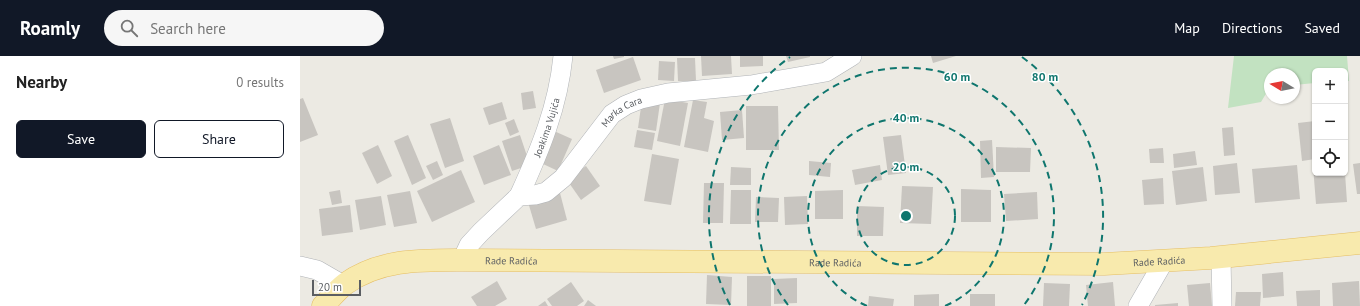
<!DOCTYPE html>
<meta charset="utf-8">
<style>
body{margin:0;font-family:"PT Sans",sans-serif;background:#f6f6f6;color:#222}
.controls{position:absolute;right:12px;top:12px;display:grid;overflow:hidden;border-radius:6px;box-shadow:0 1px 3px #0004}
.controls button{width:36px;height:36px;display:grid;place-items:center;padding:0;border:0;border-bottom:1px solid #e0e0e0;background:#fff;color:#222;font:20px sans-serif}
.compass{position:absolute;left:964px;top:12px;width:36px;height:36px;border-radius:50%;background:#fff;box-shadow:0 1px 3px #0004;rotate:280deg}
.scale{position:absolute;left:12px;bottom:10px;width:49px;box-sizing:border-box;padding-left:4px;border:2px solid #5b5e62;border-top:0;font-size:11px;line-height:14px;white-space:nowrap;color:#5b5e62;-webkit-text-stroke:3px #fff;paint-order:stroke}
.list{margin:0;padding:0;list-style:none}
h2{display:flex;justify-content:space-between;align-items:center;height:52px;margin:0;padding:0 16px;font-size:17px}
h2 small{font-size:13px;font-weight:400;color:#767676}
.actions{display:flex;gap:8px;padding:12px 16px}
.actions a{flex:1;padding:9px 0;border:1px solid #111827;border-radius:6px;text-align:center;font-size:14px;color:#111827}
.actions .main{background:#111827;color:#fff}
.icon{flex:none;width:22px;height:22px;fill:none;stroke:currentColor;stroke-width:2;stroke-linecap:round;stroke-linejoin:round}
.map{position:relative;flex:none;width:1060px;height:250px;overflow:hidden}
header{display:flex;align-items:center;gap:24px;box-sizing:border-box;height:56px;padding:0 20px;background:#111827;color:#fff}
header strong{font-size:19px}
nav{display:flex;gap:22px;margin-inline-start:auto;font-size:14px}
.search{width:280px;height:36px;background:#f6f6f6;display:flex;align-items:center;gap:10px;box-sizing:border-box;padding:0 14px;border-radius:22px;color:#767676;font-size:15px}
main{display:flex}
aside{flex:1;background:#fff}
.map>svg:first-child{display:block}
.green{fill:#c2e2c1}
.building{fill:#c8c5c0}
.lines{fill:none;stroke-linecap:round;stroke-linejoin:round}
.minor-casing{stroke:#b0b3b7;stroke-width:20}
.major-casing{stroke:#e5be64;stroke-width:23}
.minor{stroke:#fff;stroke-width:19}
.major{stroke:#f8eaad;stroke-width:22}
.ring{fill:none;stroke:#0f766e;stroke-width:2;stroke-dasharray:7 5}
.labels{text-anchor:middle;stroke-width:3;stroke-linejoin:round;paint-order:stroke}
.street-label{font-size:10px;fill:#5b5e62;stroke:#fff}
.centre{fill:#0f766e;stroke:#fff;stroke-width:2}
.ring-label{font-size:12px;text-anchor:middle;font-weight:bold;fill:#0f766e;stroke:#fff;stroke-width:3;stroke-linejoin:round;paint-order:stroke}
</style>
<header>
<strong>Roamly</strong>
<div class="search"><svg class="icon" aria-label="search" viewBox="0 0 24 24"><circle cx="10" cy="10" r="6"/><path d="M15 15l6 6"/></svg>Search here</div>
<nav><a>Map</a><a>Directions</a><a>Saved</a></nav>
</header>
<main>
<aside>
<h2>Nearby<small>0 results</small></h2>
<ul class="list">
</ul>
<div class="actions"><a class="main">Save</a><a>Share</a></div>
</aside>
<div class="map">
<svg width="1060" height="250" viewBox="0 0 1060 250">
<rect width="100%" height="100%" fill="#eceae3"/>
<polygon class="green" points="934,0 1047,0 1049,25 1045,25 1045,15 1015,15 1015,27 994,29 994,18 970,18 970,31 961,46 928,52"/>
<g class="building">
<polygon points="313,0 324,0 324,1 314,3"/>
<polygon points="401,0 431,0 432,18 402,20"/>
<polygon points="440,0 463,0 463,10 440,11"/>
<polygon points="486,0 510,0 510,1 488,6"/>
<polygon points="631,0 656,0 633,7"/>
<polygon points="333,1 341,24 304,37 296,14"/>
<polygon points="377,2 395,2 396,25 378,25"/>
<polygon points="359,5 375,6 374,25 358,24"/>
<polygon points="233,35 236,52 223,54 221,37"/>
<polygon points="3,42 18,79 0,86 0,43"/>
<polygon points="365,43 388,47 380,90 357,85"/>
<polygon points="342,44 360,47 356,75 338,72"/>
<polygon points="393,44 407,46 404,62 414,65 408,96 384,91"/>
<polygon points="202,46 207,63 189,69 183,52"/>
<polygon points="446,50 478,50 479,94 446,94"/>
<polygon points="442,54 444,82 422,84 420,56"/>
<polygon points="150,62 164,105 145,112 130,68"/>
<polygon points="214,63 219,76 210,80 205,67"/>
<polygon points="1015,65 1015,103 1002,105 998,67"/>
<polygon points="933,71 935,99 924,100 922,72"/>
<polygon points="337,74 355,77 352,94 334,91"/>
<polygon points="254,75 272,83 258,115 241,107"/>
<polygon points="108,79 126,122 112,129 94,85"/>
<polygon points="220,79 230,109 212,115 202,85"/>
<polygon points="601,79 606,117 588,119 583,81"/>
<polygon points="692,84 694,121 681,122 680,85"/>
<polygon points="78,89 92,120 77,128 62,97"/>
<polygon points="199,89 211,119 184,129 173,100"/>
<polygon points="696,91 731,92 730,116 696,116"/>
<polygon points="863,92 864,107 850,107 849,93"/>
<polygon points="895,95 897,109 874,112 873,98"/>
<polygon points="352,98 379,103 371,149 344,145"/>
<polygon points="137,105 143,119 133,124 126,110"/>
<polygon points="509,105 531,107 530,121 509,119"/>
<polygon points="937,107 940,137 915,139 913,110"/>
<polygon points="1060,107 1060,138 1057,138 1053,108"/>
<polygon points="580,109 582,124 555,129 552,114"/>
<polygon points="997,109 1000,143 955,147 952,113"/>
<polygon points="286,110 300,130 281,144 267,124"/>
<polygon points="1013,110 1015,110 1015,117 1045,117 1047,146 1016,148"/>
<polygon points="431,111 451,112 451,129 430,129"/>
<polygon points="903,111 907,145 876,149 872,115"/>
<polygon points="161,114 175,146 132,166 117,135"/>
<polygon points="863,122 864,148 844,149 842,124"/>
<polygon points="404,127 424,127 423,167 403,167"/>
<polygon points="602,130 633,131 631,168 600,167"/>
<polygon points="661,133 691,134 691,166 661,166"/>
<polygon points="40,134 42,147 32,149 29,136"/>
<polygon points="431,134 451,134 451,168 430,168"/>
<polygon points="543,134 543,163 515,163 515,135"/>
<polygon points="110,135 117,167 94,171 87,139"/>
<polygon points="737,136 738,163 706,165 704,138"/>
<polygon points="260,137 267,164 236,173 228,146"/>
<polygon points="81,140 86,169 60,174 55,144"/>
<polygon points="507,140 508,168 485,169 484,141"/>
<polygon points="456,141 479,142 478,166 455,166"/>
<polygon points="50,149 53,176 22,180 19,153"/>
<polygon points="557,150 584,151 583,180 557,180"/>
<polygon points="983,216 984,240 963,242 962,218"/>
<polygon points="407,219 432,221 431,249 406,248"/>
<rect x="447" y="220" width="24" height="30"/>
<polygon points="497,222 497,247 474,248 474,223"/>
<polygon points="197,225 207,243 195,250 177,250 171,241"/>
<polygon points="1059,225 1060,250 1033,250 1032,227"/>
<polygon points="271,226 284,245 277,250 252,250 247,243"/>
<polygon points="813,226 815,250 788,250 786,229"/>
<polygon points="744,227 770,228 769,250 743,250"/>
<polygon points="910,227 912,250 889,250 887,229"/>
<polygon points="1020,234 1020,250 997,250 996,235"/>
<polygon points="936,236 961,236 960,250 935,250"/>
<polygon points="639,238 639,250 614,250 614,239"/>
<rect x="670" y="238" width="25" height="12"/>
<polygon points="569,240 594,243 593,250 568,250"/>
<polygon points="288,244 296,250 284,250"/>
<polygon points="245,245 248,250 238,250"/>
<polygon points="878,247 878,250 855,250 855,249"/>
</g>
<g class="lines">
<defs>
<g id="minor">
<path id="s1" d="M219 140C240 94 258 51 263 0"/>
<polyline points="921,201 922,250"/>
<path id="s2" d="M162 204 169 189 181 176 219 140 235 139 246 136 263 122 312 58 326 49 341 43 368 37 451 29 526 16 552 0"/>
<polyline points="0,210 17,214 43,229"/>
<polyline points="838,250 864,205"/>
</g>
<g id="major">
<path id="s3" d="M23 250C30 243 37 234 45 228 80 203 121 204 162 204L804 208 911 202 1060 187"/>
</g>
</defs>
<use href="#minor" class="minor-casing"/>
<use href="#major" class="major-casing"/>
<use href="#minor" class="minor"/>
<use href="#major" class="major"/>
</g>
<g class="ring">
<circle cx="606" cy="160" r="49"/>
<path d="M567 250A98 98 0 1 1 645 250"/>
<path d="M488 249A148 148 0 1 1 724 249"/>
<path d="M430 249A197 197 0 0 1 490 1M722 1A197 197 0 0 1 782 249"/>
</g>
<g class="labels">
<g class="street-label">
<text dy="4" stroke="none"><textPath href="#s2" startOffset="226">Marka Cara</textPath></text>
<text dy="4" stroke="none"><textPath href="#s1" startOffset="74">Joakima Vujića</textPath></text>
<text dy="4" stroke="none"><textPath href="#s3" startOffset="202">Rade Radića</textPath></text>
<text dy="4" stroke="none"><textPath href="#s3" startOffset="526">Rade Radića</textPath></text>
<text dy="4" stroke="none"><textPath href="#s3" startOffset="850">Rade Radića</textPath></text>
</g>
</g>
<circle cx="606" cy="160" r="6" class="centre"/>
<g class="ring-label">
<text x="745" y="25">80 m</text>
<text x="657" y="25">60 m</text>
<text x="606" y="66">40 m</text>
<text x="606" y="115">20 m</text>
</g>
</svg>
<div class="controls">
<button>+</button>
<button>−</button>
<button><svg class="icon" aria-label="locate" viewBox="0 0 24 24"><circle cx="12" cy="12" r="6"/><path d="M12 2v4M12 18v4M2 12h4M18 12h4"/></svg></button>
</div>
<svg class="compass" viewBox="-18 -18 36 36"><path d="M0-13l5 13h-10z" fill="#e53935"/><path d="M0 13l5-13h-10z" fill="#767676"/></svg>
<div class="scale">20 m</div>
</div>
</main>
